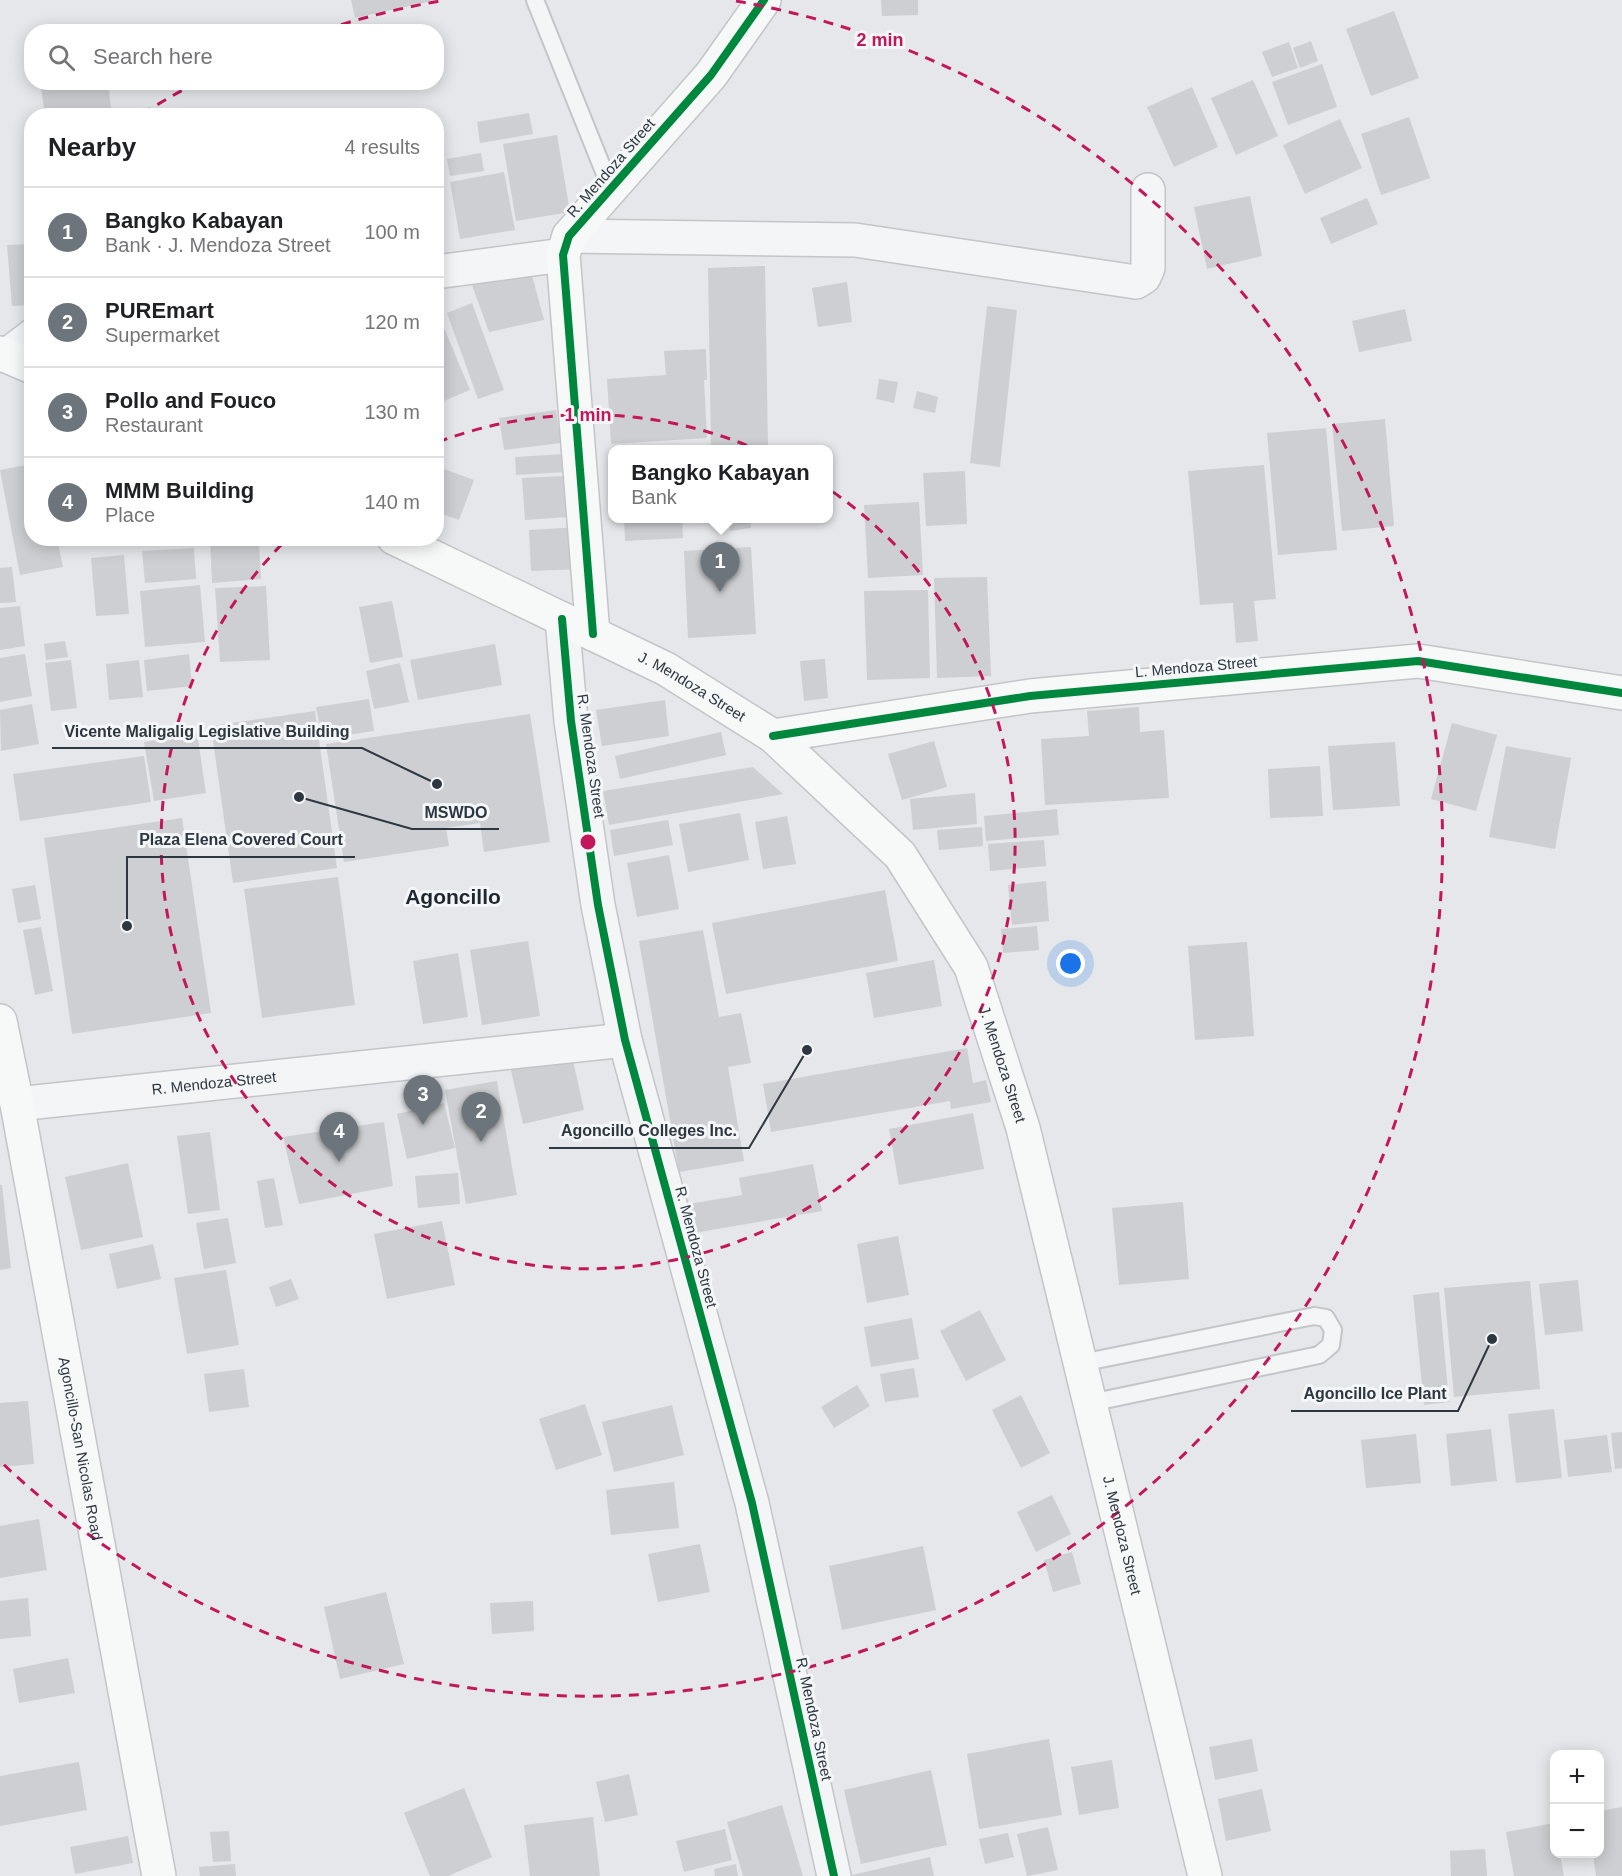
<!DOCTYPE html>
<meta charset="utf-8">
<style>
body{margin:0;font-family:Arial,sans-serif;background:#f6f6f6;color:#202124}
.controls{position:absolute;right:18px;bottom:18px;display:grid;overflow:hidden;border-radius:12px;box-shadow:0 3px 15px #0003}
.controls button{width:54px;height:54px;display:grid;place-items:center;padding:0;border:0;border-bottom:2px solid #e0e0e0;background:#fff;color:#202124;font:30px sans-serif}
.you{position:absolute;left:1071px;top:964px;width:21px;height:21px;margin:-15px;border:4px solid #fff;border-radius:50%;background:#1a73e8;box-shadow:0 0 0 9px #1a73e833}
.badge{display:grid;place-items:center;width:39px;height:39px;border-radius:50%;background:#6d757c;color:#fff;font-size:20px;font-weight:700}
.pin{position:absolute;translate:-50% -50px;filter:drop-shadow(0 2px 3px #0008)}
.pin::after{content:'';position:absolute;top:32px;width:21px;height:18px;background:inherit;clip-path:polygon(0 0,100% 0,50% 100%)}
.popup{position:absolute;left:608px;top:445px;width:225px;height:78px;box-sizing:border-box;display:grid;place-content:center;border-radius:12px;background:#fff;filter:drop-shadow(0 2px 4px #0005);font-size:20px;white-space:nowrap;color:#757577}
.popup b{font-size:22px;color:#202124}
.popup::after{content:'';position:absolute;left:50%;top:100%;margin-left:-12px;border:12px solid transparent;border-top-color:#fff}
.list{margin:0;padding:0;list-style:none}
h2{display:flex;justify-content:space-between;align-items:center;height:78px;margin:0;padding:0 24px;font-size:26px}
h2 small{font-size:20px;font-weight:400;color:#757577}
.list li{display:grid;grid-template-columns:39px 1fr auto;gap:18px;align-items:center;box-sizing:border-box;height:90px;padding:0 24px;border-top:2px solid #e0e0e0}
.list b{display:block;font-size:22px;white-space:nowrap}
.list p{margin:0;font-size:20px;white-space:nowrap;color:#757577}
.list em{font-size:20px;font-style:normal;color:#757577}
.icon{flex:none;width:33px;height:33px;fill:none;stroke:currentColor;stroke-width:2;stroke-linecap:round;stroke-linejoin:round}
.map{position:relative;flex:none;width:1622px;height:1876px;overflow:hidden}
.search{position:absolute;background:#fff;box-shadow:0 3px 15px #0003;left:24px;top:24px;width:420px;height:66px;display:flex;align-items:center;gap:15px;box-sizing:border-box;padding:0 21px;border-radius:24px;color:#757577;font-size:22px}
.panel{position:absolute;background:#fff;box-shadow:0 3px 15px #0003;left:24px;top:108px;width:420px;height:438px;border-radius:24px}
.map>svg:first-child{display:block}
.building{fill:#cecfd2}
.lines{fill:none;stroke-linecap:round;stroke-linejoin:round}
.lane-casing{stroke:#c3c5c8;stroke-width:20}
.street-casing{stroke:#c3c5c8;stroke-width:36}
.secondary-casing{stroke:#c3c5c8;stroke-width:36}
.lane{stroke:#f4f5f6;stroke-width:16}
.street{stroke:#f4f5f6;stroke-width:33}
.secondary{stroke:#f7f8f8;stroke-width:33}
.cycleway-casing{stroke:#f4f6f8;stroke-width:11}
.cycleway{stroke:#00873e;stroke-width:8}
.ring{fill:none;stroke:#c2185b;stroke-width:3;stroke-dasharray:10 8}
.labels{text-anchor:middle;stroke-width:6;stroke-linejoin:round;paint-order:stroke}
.street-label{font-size:15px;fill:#2d3741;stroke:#f4f6f8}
.district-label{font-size:21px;font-weight:bold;fill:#1f2832;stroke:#f4f6f8}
.centre{fill:#c2185b;stroke:#f4f6f8;stroke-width:3}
.ring-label{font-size:18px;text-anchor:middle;font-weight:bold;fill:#c2185b;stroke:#f4f6f8;stroke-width:6;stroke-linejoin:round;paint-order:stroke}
.leader{fill:none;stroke:#2d3741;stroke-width:2}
.callout-dot{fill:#2d3741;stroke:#f4f6f8;stroke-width:2}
.callout-label{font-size:16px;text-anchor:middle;font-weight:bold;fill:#2d3741;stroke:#f4f6f8;stroke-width:6;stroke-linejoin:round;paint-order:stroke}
</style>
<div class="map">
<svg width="1622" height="1876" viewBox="0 0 1622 1876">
<rect width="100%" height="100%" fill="#e5e7ea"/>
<g class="building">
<polygon points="351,0 432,0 432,1 355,18"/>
<polygon points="881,0 918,0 918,15 882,16"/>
<polygon points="1394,11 1419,78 1371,96 1346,29"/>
<polygon points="1311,41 1318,61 1300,68 1293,48"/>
<polygon points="1289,42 1298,68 1272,77 1262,52"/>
<polygon points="1322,64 1337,107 1288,125 1272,82"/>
<polygon points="1253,80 1278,136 1236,155 1211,98"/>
<polygon points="75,82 108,82 112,116 45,116 41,87"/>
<polygon points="1192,87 1218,147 1174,167 1147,107"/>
<polygon points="529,113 533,134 480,143 477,122"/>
<polygon points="1409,117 1430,178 1381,195 1361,134"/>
<polygon points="1340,119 1362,168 1305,194 1283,145"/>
<polygon points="557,135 570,212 516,221 503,144"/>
<polygon points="481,153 484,171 450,176 447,159"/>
<polygon points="504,172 515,230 460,239 450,182"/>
<polygon points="1250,196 1262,256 1207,269 1194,207"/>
<polygon points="1367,198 1378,224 1331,244 1320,218"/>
<polygon points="32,244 32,305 12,306 7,245"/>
<polygon points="529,264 544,320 489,332 468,274"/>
<polygon points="765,266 768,447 711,448 708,268"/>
<polygon points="847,282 852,322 818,327 812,288"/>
<polygon points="472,303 504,390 478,399 447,313"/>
<polygon points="987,306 1017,310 1000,467 970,463"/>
<polygon points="1405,309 1412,341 1359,352 1352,321"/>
<polygon points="444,328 470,390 444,401 436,384 436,331"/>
<polygon points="706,349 707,380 704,380 707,438 611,444 607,379 666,375 664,351"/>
<polygon points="879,379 898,382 894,403 876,399"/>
<polygon points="917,391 938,397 935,413 913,408"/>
<polygon points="556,410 561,443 504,450 499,418"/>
<polygon points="1385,419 1394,526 1342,531 1332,424"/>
<polygon points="1326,428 1337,550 1278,555 1267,433"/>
<polygon points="565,454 566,472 516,475 515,457"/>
<polygon points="32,464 32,538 57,538 63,567 20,575 0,470"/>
<polygon points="1264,465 1276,599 1254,601 1258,641 1236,643 1233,603 1200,605 1188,471"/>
<polygon points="436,466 474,480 459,520 436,512"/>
<polygon points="965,471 967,524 926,526 923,473"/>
<polygon points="565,476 568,517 525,520 522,478"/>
<polygon points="919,502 923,575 868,578 864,505"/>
<polygon points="624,518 682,518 683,538 625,541"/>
<polygon points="728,518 750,518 751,528 730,531"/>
<polygon points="578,527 580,569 531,571 529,530"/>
<polygon points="136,538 188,538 188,540 136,544"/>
<polygon points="210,538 246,538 259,543 261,579 212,583"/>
<polygon points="751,547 756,634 688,638 684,551"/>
<polygon points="194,548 196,579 145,583 142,551"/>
<polygon points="124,555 129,614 96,616 91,558"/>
<polygon points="12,567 16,602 0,603 0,568"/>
<polygon points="987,577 991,676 937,678 934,578"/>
<polygon points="200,585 205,642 145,647 140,591"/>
<polygon points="266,586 270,660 220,662 215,588"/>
<polygon points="928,590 930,678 867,680 864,591"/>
<polygon points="392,601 403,657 370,663 359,607"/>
<polygon points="20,606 25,646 0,650 0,608"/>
<polygon points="65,641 68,657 46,660 44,644"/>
<polygon points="495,644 502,685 418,700 410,660"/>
<polygon points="25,654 32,696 0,702 0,658"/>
<polygon points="189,654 192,686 147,691 144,660"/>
<polygon points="825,659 828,698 804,701 800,661"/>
<polygon points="71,660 77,708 51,711 45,663"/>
<polygon points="139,660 143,697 109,700 106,664"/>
<polygon points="400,663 409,702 374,709 366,671"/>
<polygon points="369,699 374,731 322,739 316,707"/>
<polygon points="665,700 669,736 602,746 596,710"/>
<polygon points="32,704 39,744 1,751 0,710"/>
<polygon points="1139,707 1140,732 1164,730 1169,798 1045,805 1041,739 1089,736 1087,711"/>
<polygon points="315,711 337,868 233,883 211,726"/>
<polygon points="530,714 550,842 484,852 480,823 446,828 449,846 344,862 326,744"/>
<polygon points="1452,723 1497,735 1476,811 1431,799"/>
<polygon points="721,732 726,755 620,779 615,756"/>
<polygon points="197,733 206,793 154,801 144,742"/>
<polygon points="934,741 947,787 902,800 888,754"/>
<polygon points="1395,742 1400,806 1333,810 1328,746"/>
<polygon points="1506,746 1571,758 1555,849 1489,837"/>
<polygon points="144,756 151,802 20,821 13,774"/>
<polygon points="1320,766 1323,816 1270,818 1268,769"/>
<polygon points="753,767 783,794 609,825 603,791"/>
<polygon points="975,793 977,824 913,830 910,799"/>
<polygon points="1057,809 1059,835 986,841 984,816"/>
<polygon points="740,813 749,860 688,872 679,824"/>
<polygon points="787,816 796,864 763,869 755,822"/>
<polygon points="182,818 211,1013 72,1034 44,838"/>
<polygon points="668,820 673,845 614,856 610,830"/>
<polygon points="982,827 983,846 939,850 937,830"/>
<polygon points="1044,840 1046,866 990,871 988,844"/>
<polygon points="669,855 679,909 637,917 627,863"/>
<polygon points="338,877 355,1005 262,1018 244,889"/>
<polygon points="1046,881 1049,921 1012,925 1008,885"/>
<polygon points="35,885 41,919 18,923 12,889"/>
<polygon points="885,890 898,961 726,994 712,923"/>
<polygon points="1037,926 1039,950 1003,953 1001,929"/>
<polygon points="41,927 53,991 35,995 23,930"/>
<polygon points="703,930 719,1017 741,1013 751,1063 728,1067 744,1161 679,1172 639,941"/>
<polygon points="528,941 540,1016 482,1025 470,950"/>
<polygon points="1247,942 1254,1036 1195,1040 1188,946"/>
<polygon points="458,953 468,1017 423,1024 413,961"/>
<polygon points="934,960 942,1006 874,1018 866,973"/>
<polygon points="967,1048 973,1083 986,1080 991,1102 951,1109 950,1101 771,1132 763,1084"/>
<polygon points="572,1056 584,1110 523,1124 511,1070"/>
<polygon points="497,1081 517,1195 466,1204 445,1090"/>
<polygon points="444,1103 455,1148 407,1159 397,1114"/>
<polygon points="973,1113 984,1169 899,1185 889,1129"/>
<polygon points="384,1122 393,1186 299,1204 283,1137"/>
<polygon points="210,1132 220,1210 188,1214 177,1136"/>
<polygon points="128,1163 143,1237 81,1250 65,1177"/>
<polygon points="813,1164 822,1211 688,1234 683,1205 742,1195 739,1178"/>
<polygon points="458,1173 460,1204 418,1208 415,1176"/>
<polygon points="274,1178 283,1225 265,1228 257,1181"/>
<polygon points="0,1185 2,1185 11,1268 0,1270"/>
<polygon points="1183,1202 1189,1279 1119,1285 1112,1208"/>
<polygon points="228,1218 236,1263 204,1269 196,1223"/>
<polygon points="442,1221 455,1285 387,1299 374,1234"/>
<polygon points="898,1236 909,1295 867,1303 857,1244"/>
<polygon points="153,1244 161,1279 117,1289 109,1254"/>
<polygon points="226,1270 239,1345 187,1354 174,1278"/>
<polygon points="291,1279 299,1299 276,1307 269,1287"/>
<polygon points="1578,1280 1583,1331 1545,1335 1539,1284"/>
<polygon points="1530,1281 1540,1389 1454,1397 1444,1288"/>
<polygon points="1439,1292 1449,1402 1424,1405 1413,1295"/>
<polygon points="980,1310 1006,1360 966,1381 940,1331"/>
<polygon points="912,1318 919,1359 871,1367 864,1327"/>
<polygon points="914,1368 919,1397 885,1402 880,1374"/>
<polygon points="244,1369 249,1407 209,1412 204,1374"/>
<polygon points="857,1385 870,1406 834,1428 821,1407"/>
<polygon points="1021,1395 1050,1453 1021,1468 992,1410"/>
<polygon points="28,1401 34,1464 0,1467 0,1403"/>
<polygon points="585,1404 602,1455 556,1470 539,1419"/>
<polygon points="672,1405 684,1455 614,1472 602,1422"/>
<polygon points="1554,1409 1562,1478 1516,1483 1508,1414"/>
<polygon points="1491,1429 1497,1481 1451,1486 1446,1434"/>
<polygon points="1622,1432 1622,1468 1615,1469 1611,1433"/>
<polygon points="1416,1434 1421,1483 1366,1488 1361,1440"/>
<polygon points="1607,1435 1612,1472 1568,1477 1564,1440"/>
<polygon points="674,1482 679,1528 611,1535 606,1490"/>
<polygon points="1052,1495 1071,1534 1036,1552 1017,1512"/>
<polygon points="39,1519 47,1570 0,1578 0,1526"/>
<polygon points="700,1544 710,1592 658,1602 648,1554"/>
<polygon points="923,1546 936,1610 842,1630 829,1566"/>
<polygon points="1072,1552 1081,1584 1053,1592 1044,1560"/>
<polygon points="386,1592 404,1664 340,1679 324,1607"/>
<polygon points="28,1598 31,1636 0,1639 0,1601"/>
<polygon points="533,1601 534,1631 492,1634 490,1603"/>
<polygon points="68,1658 75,1693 19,1703 13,1669"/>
<polygon points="1049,1739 1062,1815 979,1829 967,1754"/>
<polygon points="1252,1739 1258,1771 1215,1780 1209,1747"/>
<polygon points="1112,1760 1119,1808 1079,1815 1071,1767"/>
<polygon points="79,1762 87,1810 0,1826 0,1776"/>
<polygon points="931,1770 947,1845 861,1864 844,1790"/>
<polygon points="629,1774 638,1815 605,1822 596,1782"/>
<polygon points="464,1788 492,1857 448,1876 430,1876 404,1813"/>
<polygon points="1262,1789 1271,1831 1226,1841 1218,1799"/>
<polygon points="782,1805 803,1876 743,1876 727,1822"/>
<polygon points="1622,1807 1622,1876 1596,1876 1593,1854 1600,1854 1600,1811"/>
<polygon points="593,1817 600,1876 530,1876 524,1825"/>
<polygon points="1554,1823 1554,1854 1560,1854 1564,1876 1514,1876 1506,1832"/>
<polygon points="1048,1827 1058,1870 1027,1876 1017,1834"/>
<polygon points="725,1829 732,1860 684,1872 676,1841"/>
<polygon points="229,1831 231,1861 213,1862 210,1832"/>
<polygon points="1008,1833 1014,1857 985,1864 979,1839"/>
<polygon points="128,1836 133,1863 75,1874 70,1847"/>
<polygon points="1485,1849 1487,1876 1451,1876 1450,1851"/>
<polygon points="930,1857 934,1876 852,1876 852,1875"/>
<polygon points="235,1864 236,1876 200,1876 199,1867"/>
<polygon points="736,1864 738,1876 715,1876 714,1869"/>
</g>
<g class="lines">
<defs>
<g id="lane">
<polyline points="535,0 611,189"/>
<polyline points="1081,1363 1314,1316 1326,1318 1333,1330 1331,1345 1319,1355 1090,1403"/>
</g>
<g id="street">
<polyline points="569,236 855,240 1136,282 1144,277 1148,268 1148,190"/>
<polyline points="436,272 563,255"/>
<polyline points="6,356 32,336"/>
<polyline points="562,619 571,721 598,905 625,1040 752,1503 834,1876"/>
<path id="s1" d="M17 1104 625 1040"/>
</g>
<g id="secondary">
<polyline points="0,353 32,367"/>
<path id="s2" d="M394 538 666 669 773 736 900 855 971 967 1023 1128 1205 1876"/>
<polyline points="593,634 563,255 569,236 711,75 764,0"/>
<polyline points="773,736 1030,696 1418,661 1622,693"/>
<path id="s3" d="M0 1021 17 1104 159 1876"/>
</g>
</defs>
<use href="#lane" class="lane-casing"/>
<use href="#street" class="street-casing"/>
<use href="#secondary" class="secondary-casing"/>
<use href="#lane" class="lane"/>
<use href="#street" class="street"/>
<use href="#secondary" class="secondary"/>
<defs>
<g id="cycleway">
<polyline points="562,619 571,721 598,905 625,1040 752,1503 834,1876"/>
<polyline points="593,634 563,255 569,236 711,75 764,0"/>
<polyline points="773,736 1030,696 1418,661 1622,693"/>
</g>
</defs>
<use href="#cycleway" class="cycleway-casing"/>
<use href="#cycleway" class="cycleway"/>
</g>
<g class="ring">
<path d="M438 442A427 427 0 1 1 286 540"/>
<path d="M142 114A854 854 0 0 1 194 84M324 30A854 854 0 0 1 440 1M736 1A854 854 0 1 1 0 1461"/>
</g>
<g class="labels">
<g class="street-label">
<text transform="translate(611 168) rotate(-49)" y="5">R. Mendoza Street</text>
<text transform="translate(1196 667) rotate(-5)" y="5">L. Mendoza Street</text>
<text dy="5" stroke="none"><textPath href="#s2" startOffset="333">J. Mendoza Street</textPath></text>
<text transform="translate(591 756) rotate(82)" y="5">R. Mendoza Street</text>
<text dy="5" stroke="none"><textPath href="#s2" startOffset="837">J. Mendoza Street</textPath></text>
<text dy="5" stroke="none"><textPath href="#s1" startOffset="198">R. Mendoza Street</textPath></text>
<text transform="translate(696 1247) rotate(75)" y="5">R. Mendoza Street</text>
<text dy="5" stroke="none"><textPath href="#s3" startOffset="435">Agoncillo-San Nicolas Road</textPath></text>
<text dy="5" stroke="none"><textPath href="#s2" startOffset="1323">J. Mendoza Street</textPath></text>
<text transform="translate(814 1719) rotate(78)" y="5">R. Mendoza Street</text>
</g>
<g class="district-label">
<text x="453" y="904">Agoncillo</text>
</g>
</g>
<circle cx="588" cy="842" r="9" class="centre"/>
<g class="ring-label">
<text x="880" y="46">2 min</text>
<text x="588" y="421">1 min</text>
</g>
<path class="leader" d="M437 784L362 748H52M299 797L412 829H499M127 926L127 857H355M807 1050L749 1148H549M1492 1339L1458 1411H1291"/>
<g class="callout-dot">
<circle cx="437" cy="784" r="6"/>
<circle cx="299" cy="797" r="6"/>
<circle cx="127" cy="926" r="6"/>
<circle cx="807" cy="1050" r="6"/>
<circle cx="1492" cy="1339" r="6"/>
</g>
<g class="callout-label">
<text x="207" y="737">Vicente Maligalig Legislative Building</text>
<text x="456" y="818">MSWDO</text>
<text x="241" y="845">Plaza Elena Covered Court</text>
<text x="649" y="1136">Agoncillo Colleges Inc.</text>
<text x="1375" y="1399">Agoncillo Ice Plant</text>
</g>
</svg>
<div class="controls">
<button>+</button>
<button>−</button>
</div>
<div class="you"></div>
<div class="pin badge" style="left:720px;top:592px">1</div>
<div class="popup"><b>Bangko Kabayan</b>Bank</div>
<div class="pin badge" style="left:481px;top:1142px">2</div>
<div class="pin badge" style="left:423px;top:1125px">3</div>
<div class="pin badge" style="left:339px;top:1162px">4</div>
<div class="search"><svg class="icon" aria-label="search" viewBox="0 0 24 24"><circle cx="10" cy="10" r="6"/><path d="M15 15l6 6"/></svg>Search here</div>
<section class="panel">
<h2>Nearby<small>4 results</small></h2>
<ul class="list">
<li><span class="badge">1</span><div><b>Bangko Kabayan</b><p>Bank · J. Mendoza Street</p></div><em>100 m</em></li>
<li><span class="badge">2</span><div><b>PUREmart</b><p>Supermarket</p></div><em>120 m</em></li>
<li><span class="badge">3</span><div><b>Pollo and Fouco</b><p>Restaurant</p></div><em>130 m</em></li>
<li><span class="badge">4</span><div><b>MMM Building</b><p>Place</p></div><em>140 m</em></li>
</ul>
</section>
</div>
